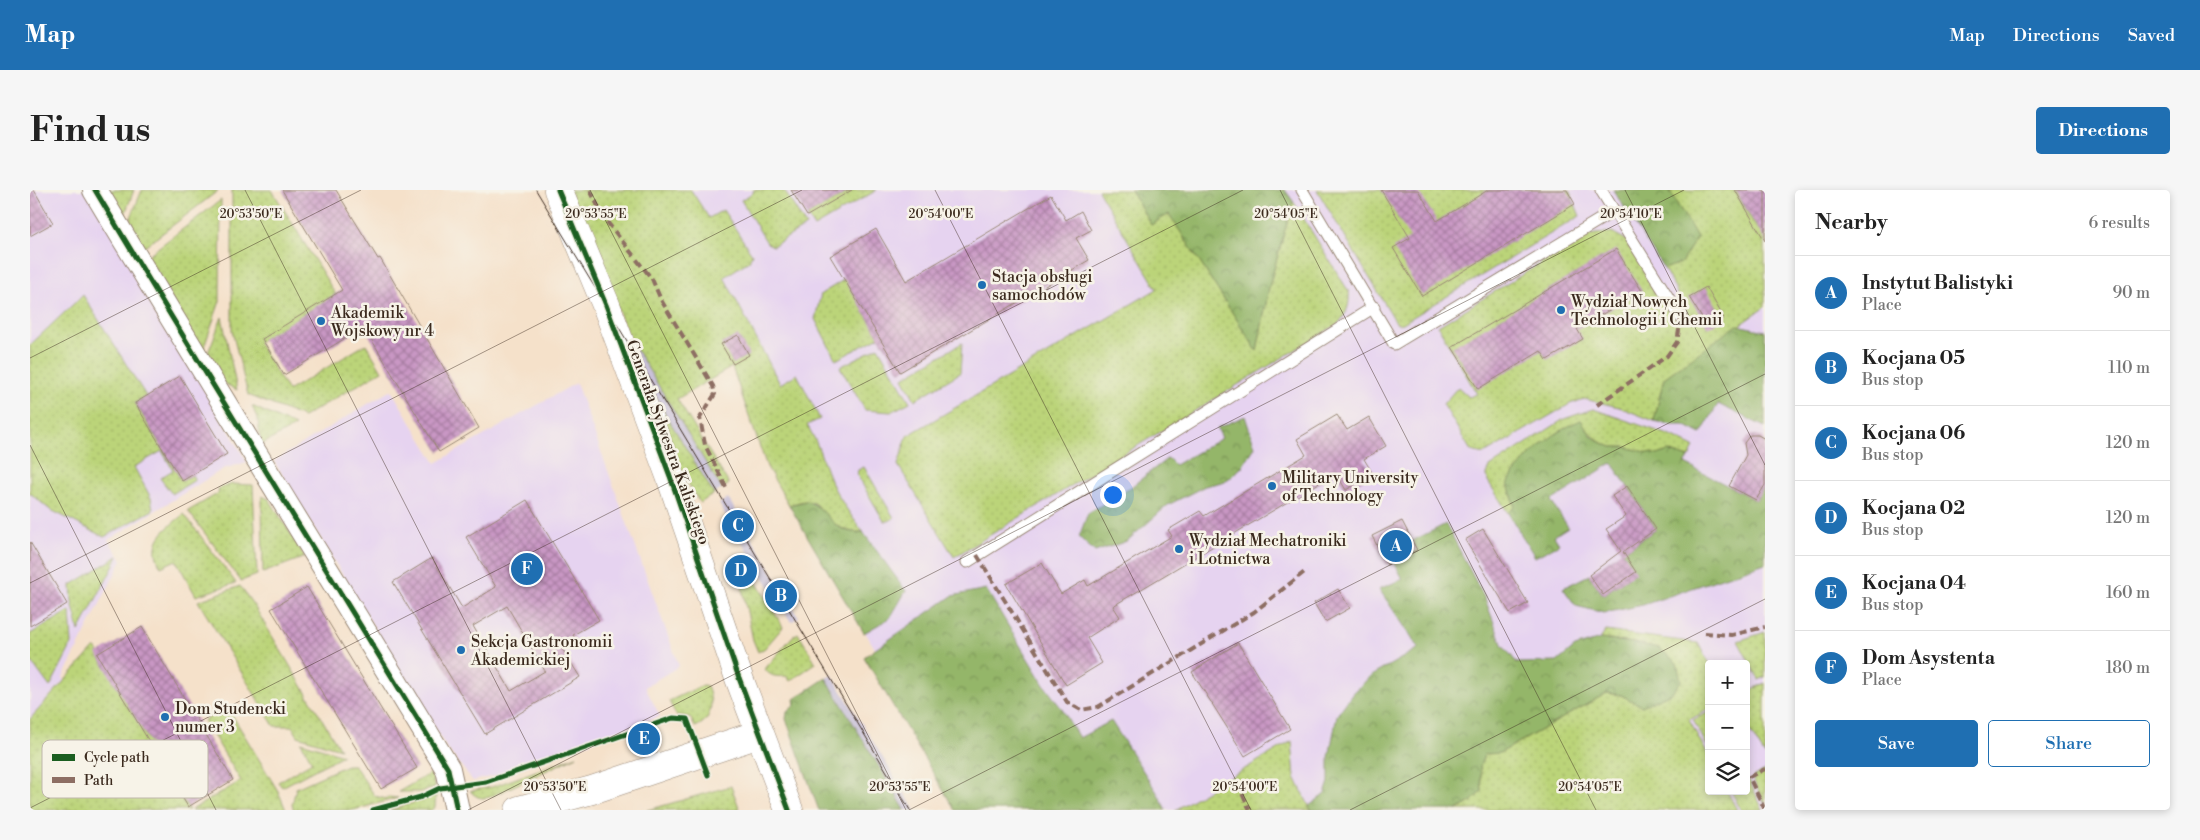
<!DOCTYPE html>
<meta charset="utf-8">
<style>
body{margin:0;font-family:"Libre Bodoni",serif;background:#f6f6f6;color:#222}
.controls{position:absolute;right:15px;bottom:15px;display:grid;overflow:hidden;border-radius:5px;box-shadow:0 2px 8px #0003}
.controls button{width:45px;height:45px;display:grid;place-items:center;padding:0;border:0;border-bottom:1px solid #e0e0e0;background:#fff;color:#222;font:25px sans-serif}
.you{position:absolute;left:1082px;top:304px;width:18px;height:18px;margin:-12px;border:4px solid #fff;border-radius:50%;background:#1a73e8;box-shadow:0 0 0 8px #1a73e833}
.badge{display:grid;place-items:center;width:32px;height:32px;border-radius:50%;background:#1f6fb2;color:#fff;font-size:16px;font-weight:700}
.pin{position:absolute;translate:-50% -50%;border:2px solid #fff;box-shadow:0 1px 5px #0006}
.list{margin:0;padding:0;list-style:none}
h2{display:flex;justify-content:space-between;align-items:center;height:65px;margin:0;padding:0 20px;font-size:21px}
h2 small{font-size:16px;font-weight:400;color:#767676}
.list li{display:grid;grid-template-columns:32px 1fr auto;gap:15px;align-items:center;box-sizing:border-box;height:75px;padding:0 20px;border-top:1px solid #e0e0e0}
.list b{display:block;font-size:19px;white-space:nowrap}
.list p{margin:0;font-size:16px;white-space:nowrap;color:#767676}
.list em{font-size:16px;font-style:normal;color:#767676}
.actions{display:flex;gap:10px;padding:15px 20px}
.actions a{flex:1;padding:11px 0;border:1px solid #1f6fb2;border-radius:5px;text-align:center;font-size:18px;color:#1f6fb2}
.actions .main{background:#1f6fb2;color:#fff}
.icon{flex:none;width:28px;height:28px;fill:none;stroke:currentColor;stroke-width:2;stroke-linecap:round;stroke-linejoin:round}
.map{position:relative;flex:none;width:1735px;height:620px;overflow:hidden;border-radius:5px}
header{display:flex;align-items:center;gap:30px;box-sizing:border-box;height:70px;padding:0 25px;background:#1f6fb2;color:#fff}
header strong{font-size:24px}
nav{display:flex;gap:28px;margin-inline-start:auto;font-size:18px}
.intro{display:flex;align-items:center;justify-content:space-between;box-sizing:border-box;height:120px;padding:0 30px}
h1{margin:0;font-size:35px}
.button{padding:12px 22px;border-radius:5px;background:#1f6fb2;color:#fff;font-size:18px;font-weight:700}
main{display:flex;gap:30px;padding:0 30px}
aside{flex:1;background:#fff;border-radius:5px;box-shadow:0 2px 8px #0003}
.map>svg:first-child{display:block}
.built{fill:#e6d3f0;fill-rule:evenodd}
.railway{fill:#c8c0d8}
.green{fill:url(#green-dots);stroke:#7b7f4c}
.forest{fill:url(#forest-crowns);stroke:#687044}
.building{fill:url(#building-cross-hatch);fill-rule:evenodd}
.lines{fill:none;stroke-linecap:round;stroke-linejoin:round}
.service-casing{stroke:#988674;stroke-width:13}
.minor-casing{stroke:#988674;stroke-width:26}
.tertiary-casing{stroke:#988674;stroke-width:29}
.service{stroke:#fff;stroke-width:11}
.minor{stroke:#fff;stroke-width:24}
.tertiary{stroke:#fff;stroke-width:28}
.tram{stroke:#3b2a1e;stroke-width:1}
.quiet{stroke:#8d6e63;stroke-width:4;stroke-dasharray:8 4;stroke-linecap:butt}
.cycleway-casing{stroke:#f7f3e8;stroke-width:8}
.cycleway{stroke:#1b5e20;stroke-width:5}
.ticks{fill:none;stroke:#3b2a1e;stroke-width:1;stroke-opacity:0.45}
.poi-dot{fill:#1f6fb2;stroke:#f7f3e8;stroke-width:2}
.labels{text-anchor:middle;stroke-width:5;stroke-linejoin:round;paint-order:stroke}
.poi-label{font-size:16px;fill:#3b2a1e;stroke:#f7f3e8;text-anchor:start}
.street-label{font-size:16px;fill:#3b2a1e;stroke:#f7f3e8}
.key{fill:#f7f3e8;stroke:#bfb7ab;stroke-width:1}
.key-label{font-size:14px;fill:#3b2a1e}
.ticks-label{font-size:12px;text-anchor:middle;fill:#3b2a1e;stroke:#f7f3e8;stroke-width:5;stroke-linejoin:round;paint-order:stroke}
</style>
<header>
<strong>Map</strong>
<nav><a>Map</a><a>Directions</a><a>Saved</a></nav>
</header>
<div class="intro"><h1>Find us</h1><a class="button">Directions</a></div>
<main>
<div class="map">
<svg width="1735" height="620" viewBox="0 0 1735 620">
<defs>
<pattern id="green-dots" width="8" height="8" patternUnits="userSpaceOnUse" patternTransform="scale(1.25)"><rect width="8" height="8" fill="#bbd479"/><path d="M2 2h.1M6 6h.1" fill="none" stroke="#a2b668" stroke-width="1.8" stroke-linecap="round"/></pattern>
<pattern id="forest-crowns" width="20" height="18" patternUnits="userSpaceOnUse" patternTransform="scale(1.25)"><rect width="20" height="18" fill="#94b669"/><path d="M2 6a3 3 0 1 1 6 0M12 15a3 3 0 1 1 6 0" fill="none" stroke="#7a9456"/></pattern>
<pattern id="building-cross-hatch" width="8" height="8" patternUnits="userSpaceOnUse" patternTransform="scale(1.25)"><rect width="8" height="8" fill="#c997c4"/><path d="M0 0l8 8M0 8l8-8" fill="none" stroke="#a47b9f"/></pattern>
</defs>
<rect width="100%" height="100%" fill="#f7f3e8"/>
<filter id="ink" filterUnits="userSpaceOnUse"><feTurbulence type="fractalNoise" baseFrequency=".02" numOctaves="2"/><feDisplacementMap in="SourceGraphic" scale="10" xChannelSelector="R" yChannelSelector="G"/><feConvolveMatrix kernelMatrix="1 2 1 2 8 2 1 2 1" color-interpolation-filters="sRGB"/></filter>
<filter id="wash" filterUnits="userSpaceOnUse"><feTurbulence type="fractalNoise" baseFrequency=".0096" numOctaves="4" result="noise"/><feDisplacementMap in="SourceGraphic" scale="20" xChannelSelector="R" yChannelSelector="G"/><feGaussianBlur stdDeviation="1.12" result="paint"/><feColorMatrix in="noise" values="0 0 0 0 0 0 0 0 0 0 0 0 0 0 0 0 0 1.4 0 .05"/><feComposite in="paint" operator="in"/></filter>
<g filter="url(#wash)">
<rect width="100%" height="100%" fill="#f5e1ca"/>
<g class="built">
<polygon points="0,0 62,0 217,272 193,279 78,350 92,370 33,487 34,490 0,529"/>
<path d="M597 0H1735V620H1666L1612 516 1427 620H1281L1265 587 1262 552 1145 620H941L737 277 702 177ZM1679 474H1716V601H1679Z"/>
<polygon points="546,193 649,476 615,497 630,526 478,583 443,591 416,557 244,271 361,200 406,273"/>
</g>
<g class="railway">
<polygon points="600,149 692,299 684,304 618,196"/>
<polygon points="698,308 769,427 761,432 689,314"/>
<polygon points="802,485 885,620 875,620 796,488"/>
</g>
<g class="green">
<polygon points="75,0 104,0 93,29"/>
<polygon points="112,0 189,0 112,59 98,35"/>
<polygon points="202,0 242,0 306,105 228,152 258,201 336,154 352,181 273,227 218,205 202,141"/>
<path d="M539 0H661L679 28 693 20 722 64 719 71 694 87 750 194 767 184 790 229 777 235C788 253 790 263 797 282 805 304 820 324 833 342 798 345 794 310 775 311 770 311 764 314 759 315L737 277 702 177 647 209 699 294 692 299 600 149Z"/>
<polygon points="723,0 754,0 776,36 743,56 737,53 711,10 724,2"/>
<polygon points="822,0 847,0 784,37 777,26"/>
<path d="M1068 0H1101L1121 35 1139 24 1227 161 1239 97 1263 11 1319 102C1320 116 1317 123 1308 134L924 367 868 275 877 246 1127 99Z"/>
<polygon points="1287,0 1355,0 1366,17 1391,0 1539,0 1550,26 1373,133 1367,134"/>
<polygon points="1639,0 1705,0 1726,37 1735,32 1735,117 1634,188 1624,231 1589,217 1554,209 1540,214 1454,264 1441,261 1413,214 1428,197 1439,207 1447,204 1408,136 1557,45 1582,42 1598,51 1647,131 1658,123 1634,79 1651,72 1666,47"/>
<polygon points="191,10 190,111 172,163 117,66"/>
<polygon points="815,89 849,147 806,170 785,129 791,104"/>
<polygon points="53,105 116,206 105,213 152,291 162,285 165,290 142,304 130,288 143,280 132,261 104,277 121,308 123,320 74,347 19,319 0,303 0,155"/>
<polygon points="192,127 207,200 190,191 176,168"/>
<polygon points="932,153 930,183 885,210 873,188"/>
<polygon points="848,157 880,212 861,222 835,220 810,177"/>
<polygon points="618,196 684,304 670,313 654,287"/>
<polygon points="222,216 265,236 231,255 228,230"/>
<path d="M1563 219 1639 245 1664 257 1659 268 1638 261 1628 265 1595 257H1582L1570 252 1555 238C1528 253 1494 265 1478 293L1485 317 1478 323 1458 291 1457 285 1460 277 1534 229Z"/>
<polygon points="834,277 863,326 864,328 859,331 854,331 827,285 828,280"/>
<polygon points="202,294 223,295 227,385 211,391 158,321 189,303 188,299"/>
<polygon points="232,306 239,309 275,367 233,383"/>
<path d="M154 324 206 393 166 406 146 370 131 377C116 351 136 339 154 324Z"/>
<polygon points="88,366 83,377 49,441 42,412 41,395"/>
<polygon points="725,390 753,437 735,458 728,462 723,450 712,398"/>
<polygon points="210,396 224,416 310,559 268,546 262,536 244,536 168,411"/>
<polygon points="40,421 42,454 20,497 0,470 0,444"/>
<polygon points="1576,441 1668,453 1679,474 1679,519 1659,530 1679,567 1679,601 1697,601 1707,620 1427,620 1442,611 1452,601 1450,575 1455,564 1470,563 1577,503 1591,505 1612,516 1629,458 1604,453 1570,449"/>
<polygon points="1735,442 1735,487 1729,490 1708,451"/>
<path d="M768 443 786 473 760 491 756 486C747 487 740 487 735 479L762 447Z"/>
<polygon points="65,457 159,620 0,620 0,529"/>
<polygon points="1735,493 1735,566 1718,538 1722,514 1717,502"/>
<path d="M673 495 677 496C683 511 684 530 665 537L660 527 646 525 639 511Z"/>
<polygon points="198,518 248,601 256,620 161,620 211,591 174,530"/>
<polygon points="1679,522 1679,556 1678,557 1663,530"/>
<polygon points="1262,551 1265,587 1281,620 1145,620"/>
<polygon points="271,552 313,565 252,597 248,592 282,572"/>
<path d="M547 566 460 607C451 609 447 608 440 601L462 597Z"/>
<polygon points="317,575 324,575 345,606 356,609 359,607 368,608 323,620 264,620 262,615 266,598"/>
<polygon points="1735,580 1735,614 1722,588"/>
<polygon points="401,583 405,598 390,602 368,602"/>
<polygon points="1719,590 1733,620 1711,620 1701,601 1716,601 1716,591"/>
<polygon points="701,596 710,620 617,620 618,620"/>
<polygon points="406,606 405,617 401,620 360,620"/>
</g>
<g class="forest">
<polygon points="1101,0 1255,0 1263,11 1239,97 1227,161 1139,24 1121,35"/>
<polygon points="1583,0 1639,0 1667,47 1651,73 1634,79"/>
<polygon points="1707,135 1735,141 1735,237 1688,214 1671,244 1654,235 1641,235 1624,231 1634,188"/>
<polygon points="1215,226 1225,257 1212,277 1196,291 1175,296 1138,315 1097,351 1065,362 1049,347 1058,323 1097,300 1138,268 1145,275 1192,248 1187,238"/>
<path d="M1551 230 1561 245 1570 252 1582 257H1595L1628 265 1638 261 1659 268 1655 274 1726 310 1735 295V373L1613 415 1574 423 1546 416 1533 398 1559 385 1573 405 1606 382 1592 363 1626 339 1582 273 1521 311 1538 337 1524 346 1529 354 1505 367 1478 323 1485 316 1478 293C1493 267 1523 242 1551 230Z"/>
<path d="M776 311C802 319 799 345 833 342L876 401 860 428 834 443 759 315Z"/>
<polygon points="1416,334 1455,409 1472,454 1487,473 1527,472 1545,457 1570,449 1604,453 1629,458 1647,473 1651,491 1641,503 1612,516 1591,505 1577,503 1470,563 1455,564 1450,575 1452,601 1442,611 1427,620 1281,620 1279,616 1295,604 1299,592 1299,567 1307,525 1323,503 1341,486 1389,458 1349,399 1373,389 1364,372 1386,360 1382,351"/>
<polygon points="956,399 1014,495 1032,519 1049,548 1081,531 1128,604 1136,620 925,620 834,467 922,406"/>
<polygon points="796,488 875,620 789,620 788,618 756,529 757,522 765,515 764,509"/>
</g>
<g id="blocks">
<g class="building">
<polygon points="0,0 4,0 23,33 0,46"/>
<polygon points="252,0 306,0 348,69 350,68 449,238 409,262 334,137 254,185 232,149 312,100"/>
<polygon points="761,0 822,0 777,26"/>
<polygon points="1351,0 1388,0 1407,31 1458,0 1537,0 1545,14 1392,106 1363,58 1380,48"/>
<polygon points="1705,0 1735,0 1735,51"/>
<polygon points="1021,5 1036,30 1051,21 1061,40 1046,48 1059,70 870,182 800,66 846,39 876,91"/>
<polygon points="1586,59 1612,101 1547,139 1553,149 1517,170 1511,161 1448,199 1422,157"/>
<polygon points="1676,97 1694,128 1678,138 1659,107"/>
<polygon points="708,145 719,165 703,174 691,154"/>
<polygon points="150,186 197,264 152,291 105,213"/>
<polygon points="1307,225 1317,240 1339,227 1356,256 1334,269 1343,284 1316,300 1306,283 1083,416 1090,427 1057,448 1072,473 1036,495 976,394 1012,373 1031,404 1055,390 1058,396 1142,346 1138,340 1170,321 1174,326 1276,265 1267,249"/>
<polygon points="1720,245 1728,245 1735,249 1735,295 1726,310 1699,296 1716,265 1714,253"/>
<polygon points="1597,296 1626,339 1593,362 1606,382 1573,405 1559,385 1591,361 1576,339 1596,326 1582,306"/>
<path d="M497 310 569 430 543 445 545 449 531 457 550 487 455 544 363 392 402 368 432 418 466 397 436 347ZM477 416 515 481 481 501 443 436Z"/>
<polygon points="1372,331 1387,360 1357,375 1342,346"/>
<polygon points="1453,339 1498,413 1480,423 1435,350"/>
<polygon points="0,352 37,414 0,436"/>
<polygon points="277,397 387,578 351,599 241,419"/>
<polygon points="1308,399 1320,418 1295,432 1284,413"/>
<polygon points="112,437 203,590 158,617 67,464"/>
<polygon points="1208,453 1260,539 1215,566 1162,482"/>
</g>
</g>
</g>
<g filter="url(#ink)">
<use href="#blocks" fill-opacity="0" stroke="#988674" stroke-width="1"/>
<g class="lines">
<defs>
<g id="service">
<polyline points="1272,0 1364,154 1584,21 1571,0"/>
<polyline points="1584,21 1651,128"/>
<polyline points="937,372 1344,117"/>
</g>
<path id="minor" d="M65 0C181 194 301 386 418 579L427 620"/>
<g id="tertiary">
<polyline points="528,0 576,115 640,286 709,488 759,620"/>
<polyline points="489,620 562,600 729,544"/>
</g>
</defs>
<use href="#service" class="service-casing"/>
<use href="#minor" class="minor-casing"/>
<use href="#tertiary" class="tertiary-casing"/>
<use href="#service" class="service"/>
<use href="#minor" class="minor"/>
<use href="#tertiary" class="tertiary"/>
<polyline class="tram" points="506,0 880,620"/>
<g class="quiet">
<polyline points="560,0 574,28 622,89 631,110 683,196 685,204 670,228 675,255 698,301"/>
<polyline points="1567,215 1637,166 1647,152 1651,128"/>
<polyline points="947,365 1037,512 1051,520 1068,517 1224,422 1277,380"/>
<polyline points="1674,443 1702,445 1735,437"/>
<polyline points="1207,593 1220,620"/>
<polyline points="1735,620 1719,587 1735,579"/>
</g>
<defs>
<g id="cycleway">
<path d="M65 0C181 194 301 386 418 579L427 620"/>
<polyline points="528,0 576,115 640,286 709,488 759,620"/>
<polyline points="343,620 391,607 410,598 456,592 643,528 657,529 678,585"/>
</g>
</defs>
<use href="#cycleway" class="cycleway-casing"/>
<use href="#cycleway" class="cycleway"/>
</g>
</g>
<path class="ticks" d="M215 0 531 620M560 0 876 620M905 0 1221 620M1250 0 1566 620M1595 0 1735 275M0 168 331 0M0 255 186 620M0 393 772 0M0 618 1213 0M438 620 1654 0M879 620 1735 184M1320 620 1735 409"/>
<g class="poi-dot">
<circle cx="952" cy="95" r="5"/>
<circle cx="1531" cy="120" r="5"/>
<circle cx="291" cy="131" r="5"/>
<circle cx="1242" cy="296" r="5"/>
<circle cx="1149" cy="359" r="5"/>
<circle cx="431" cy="460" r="5"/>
<circle cx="135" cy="527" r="5"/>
</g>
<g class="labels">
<g class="poi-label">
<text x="962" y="92">Stacja obsługi<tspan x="962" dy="18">samochodów</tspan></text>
<text x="1541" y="117">Wydział Nowych<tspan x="1541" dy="18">Technologii i Chemii</tspan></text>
<text x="301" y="128">Akademik<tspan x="301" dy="18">Wojskowy nr 4</tspan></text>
<text x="1252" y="293">Military University<tspan x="1252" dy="18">of Technology</tspan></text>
<text x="1159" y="356">Wydział Mechatroniki<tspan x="1159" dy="18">i Lotnictwa</tspan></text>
<text x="441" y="457">Sekcja Gastronomii<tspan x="441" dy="18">Akademickiej</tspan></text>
<text x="145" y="524">Dom Studencki<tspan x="145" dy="18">numer 3</tspan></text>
</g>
<g class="street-label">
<text transform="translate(639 252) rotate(70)" y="6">Generała Sylwestra Kaliskiego</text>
</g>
</g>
<rect x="12" y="550" width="166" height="58" rx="8" class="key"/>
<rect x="22" y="564" width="23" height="7" fill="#1b5e20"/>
<rect x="22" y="587" width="23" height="6" fill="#8d6e63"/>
<g class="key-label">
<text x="54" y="572">Cycle path</text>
<text x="54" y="595">Path</text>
</g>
<g class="ticks-label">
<text x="221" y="28">20°53'50"E</text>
<text x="566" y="28">20°53'55"E</text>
<text x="911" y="28">20°54'00"E</text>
<text x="1256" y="28">20°54'05"E</text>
<text x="1601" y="28">20°54'10"E</text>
<text x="525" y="601">20°53'50"E</text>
<text x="870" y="601">20°53'55"E</text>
<text x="1215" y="601">20°54'00"E</text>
<text x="1560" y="601">20°54'05"E</text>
</g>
</svg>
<div class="controls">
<button>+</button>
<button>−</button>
<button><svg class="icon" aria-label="layers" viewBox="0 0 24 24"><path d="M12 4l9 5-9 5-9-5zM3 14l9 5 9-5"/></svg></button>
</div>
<div class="you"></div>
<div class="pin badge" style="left:1366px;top:356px">A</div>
<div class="pin badge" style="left:751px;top:406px">B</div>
<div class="pin badge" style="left:708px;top:336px">C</div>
<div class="pin badge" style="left:711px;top:381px">D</div>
<div class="pin badge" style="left:614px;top:549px">E</div>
<div class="pin badge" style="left:497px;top:379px">F</div>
</div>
<aside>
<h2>Nearby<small>6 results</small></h2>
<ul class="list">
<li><span class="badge">A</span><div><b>Instytut Balistyki</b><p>Place</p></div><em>90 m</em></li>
<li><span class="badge">B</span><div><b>Kocjana 05</b><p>Bus stop</p></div><em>110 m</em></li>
<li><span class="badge">C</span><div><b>Kocjana 06</b><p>Bus stop</p></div><em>120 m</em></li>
<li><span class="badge">D</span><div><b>Kocjana 02</b><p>Bus stop</p></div><em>120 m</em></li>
<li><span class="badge">E</span><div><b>Kocjana 04</b><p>Bus stop</p></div><em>160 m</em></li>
<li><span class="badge">F</span><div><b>Dom Asystenta</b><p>Place</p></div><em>180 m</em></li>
</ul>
<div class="actions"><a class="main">Save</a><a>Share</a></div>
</aside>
</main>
